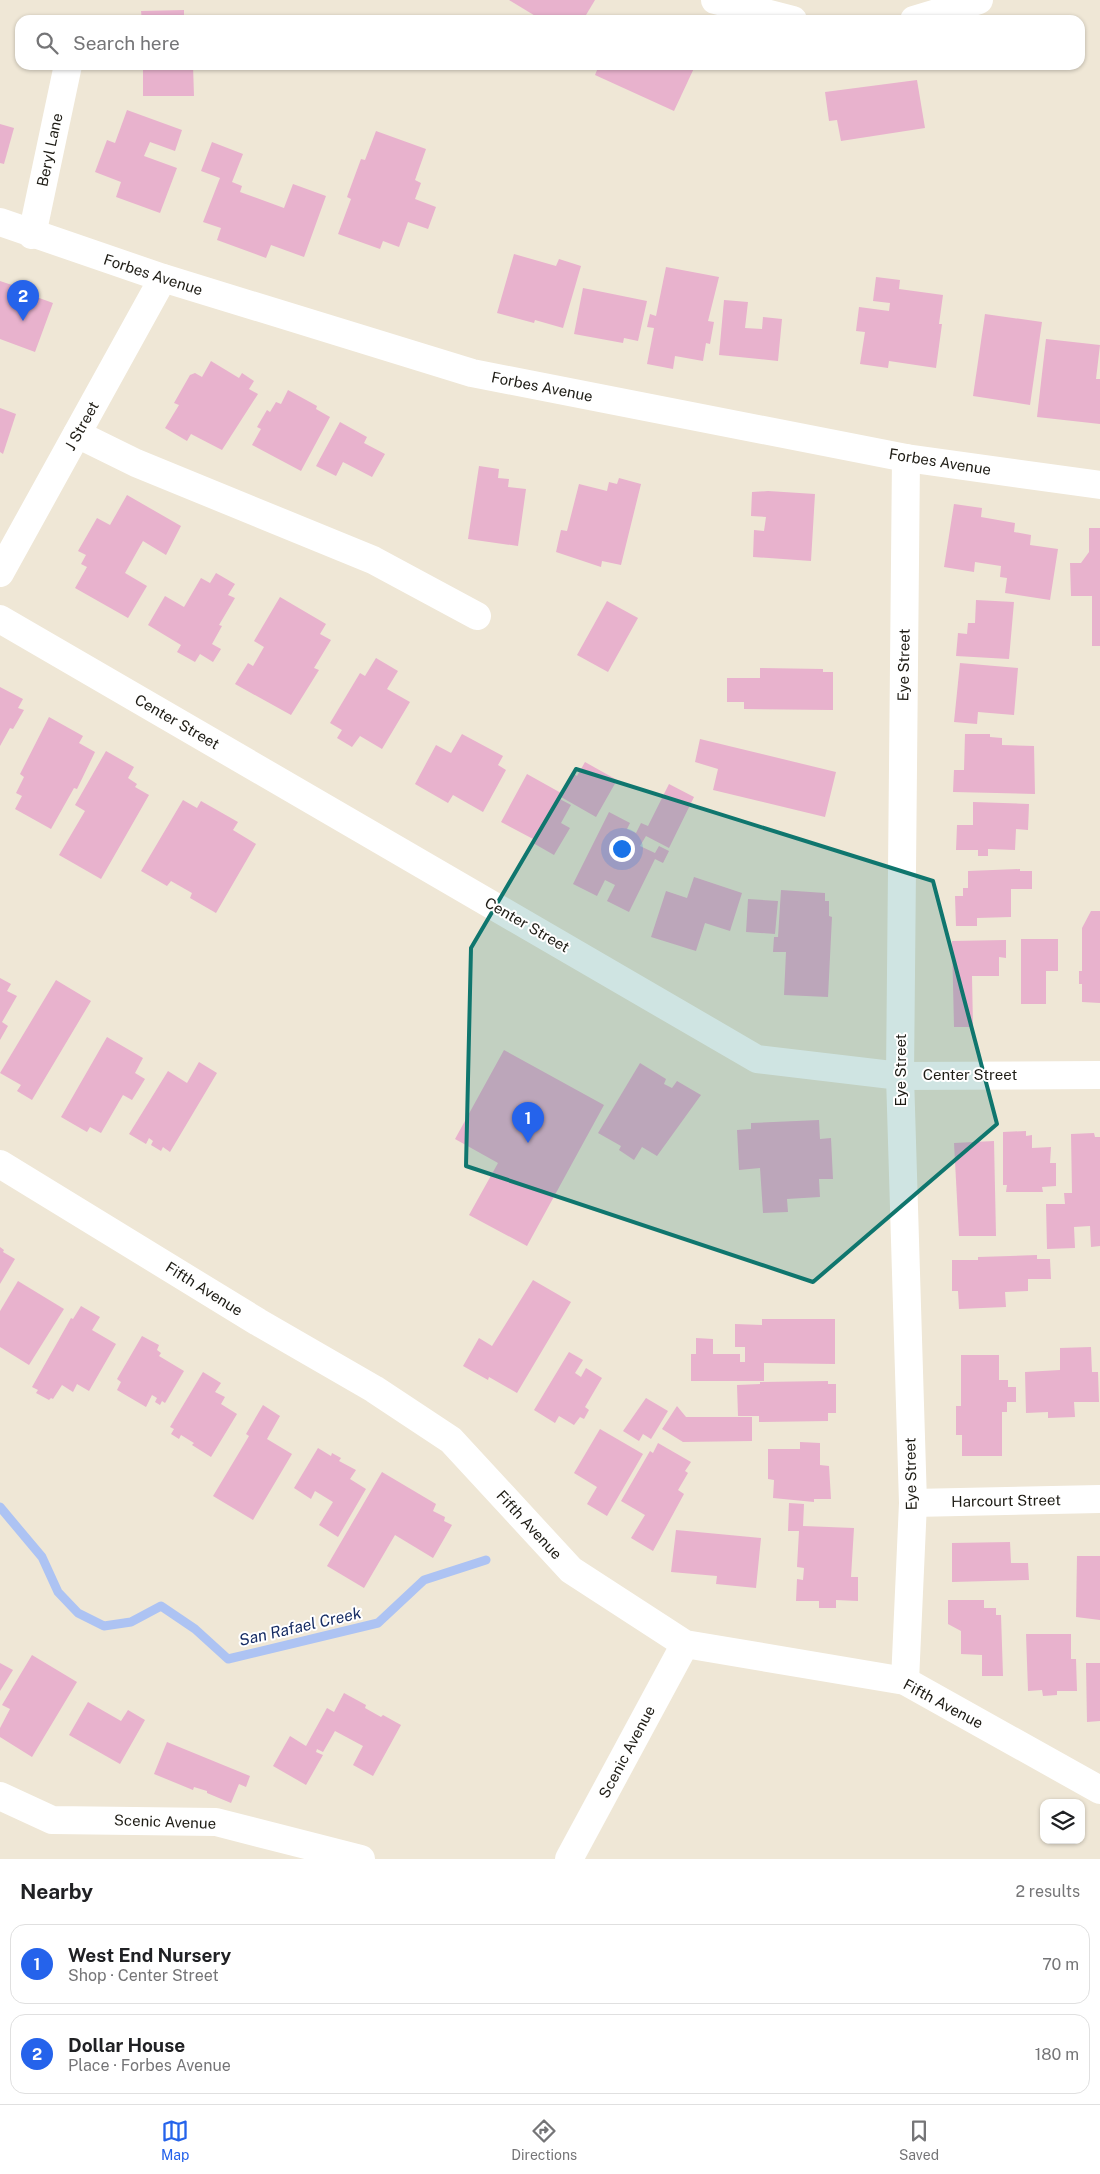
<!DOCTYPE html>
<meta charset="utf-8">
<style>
body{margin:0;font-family:"Public Sans",sans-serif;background:#f2f2f2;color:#202124}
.controls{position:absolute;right:15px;bottom:15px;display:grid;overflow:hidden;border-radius:10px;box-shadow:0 1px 4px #0004}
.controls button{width:45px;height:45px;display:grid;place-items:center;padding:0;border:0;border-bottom:1px solid #e0e0e0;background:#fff;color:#202124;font:25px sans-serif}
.you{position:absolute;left:621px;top:848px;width:18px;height:18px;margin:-12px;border:4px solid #fff;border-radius:50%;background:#1a73e8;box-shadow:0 0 0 8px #1a73e833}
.badge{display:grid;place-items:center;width:32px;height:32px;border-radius:50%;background:#2563eb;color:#fff;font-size:16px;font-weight:700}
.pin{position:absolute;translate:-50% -41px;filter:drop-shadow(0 1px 2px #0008)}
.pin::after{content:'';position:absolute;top:26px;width:18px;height:15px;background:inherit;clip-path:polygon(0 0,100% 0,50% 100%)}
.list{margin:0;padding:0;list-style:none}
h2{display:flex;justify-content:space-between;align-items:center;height:65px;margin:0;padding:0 20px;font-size:21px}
h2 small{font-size:16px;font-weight:400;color:#757577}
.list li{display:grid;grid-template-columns:32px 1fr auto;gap:15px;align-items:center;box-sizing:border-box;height:80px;margin:0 10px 10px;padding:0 10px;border:1px solid #e0e0e0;border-radius:15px}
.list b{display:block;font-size:19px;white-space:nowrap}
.list p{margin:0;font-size:16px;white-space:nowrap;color:#757577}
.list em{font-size:16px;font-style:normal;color:#757577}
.icon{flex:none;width:28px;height:28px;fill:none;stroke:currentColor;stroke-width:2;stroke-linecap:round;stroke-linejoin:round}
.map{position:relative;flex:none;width:1100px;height:1859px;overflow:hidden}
.search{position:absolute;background:#fff;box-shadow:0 1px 4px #0004;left:15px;right:15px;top:15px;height:55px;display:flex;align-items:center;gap:12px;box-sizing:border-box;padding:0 18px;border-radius:15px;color:#757577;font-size:19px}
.sheet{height:245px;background:#fff}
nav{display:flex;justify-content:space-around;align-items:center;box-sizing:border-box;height:70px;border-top:1px solid #e0e0e0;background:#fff;font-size:14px;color:#757577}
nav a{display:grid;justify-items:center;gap:2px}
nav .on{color:#2563eb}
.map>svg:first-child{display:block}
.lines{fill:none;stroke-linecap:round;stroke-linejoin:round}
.stream{stroke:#adc3f3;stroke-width:9}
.building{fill:#e8b2cd}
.minor{stroke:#fff;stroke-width:28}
.marked{fill:#0f766e;fill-opacity:0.2;stroke:#0f766e;stroke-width:4;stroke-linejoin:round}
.labels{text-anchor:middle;stroke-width:4;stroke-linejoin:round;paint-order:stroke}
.street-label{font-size:15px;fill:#1e1c15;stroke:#fff}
.water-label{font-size:16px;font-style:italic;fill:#172d64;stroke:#fff}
</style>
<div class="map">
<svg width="1100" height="1859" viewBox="0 0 1100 1859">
<rect width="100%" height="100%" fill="#efe7d6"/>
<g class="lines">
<polyline class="stream" points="0,1507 42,1557 58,1592 78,1613 104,1626 131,1622 161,1606 195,1629 228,1659 378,1623 424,1580 486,1560"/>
</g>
<g class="building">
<polygon points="509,0 595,0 583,20 542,20"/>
<polygon points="184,10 184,20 142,20 141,11"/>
<polygon points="143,65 193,65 194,96 143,96"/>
<polygon points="599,65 692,65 695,66 674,111 595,75"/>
<polygon points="917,80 925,128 841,141 837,120 829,121 825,92"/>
<polygon points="127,110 182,130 175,151 150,142 144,156 177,168 160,213 116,197 121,182 95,172 107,140 115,143"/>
<polygon points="0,124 14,128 4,164 0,163"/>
<polygon points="376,131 426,149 415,180 421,183 415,199 436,207 428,229 408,222 399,247 383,241 380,249 338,234 351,199 347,197 361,159 365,160"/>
<polygon points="212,142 243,154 232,182 242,186 240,192 284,208 293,184 326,196 304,257 271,245 266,258 217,240 221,228 203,222 220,178 201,171"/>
<polygon points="514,254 556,266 559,259 581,266 563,328 535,320 534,323 497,313"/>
<polygon points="666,267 719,277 708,321 714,322 710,344 706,343 703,361 675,356 673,369 647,364 654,328 647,327 650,314 656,316"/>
<polygon points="876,277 900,280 899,289 943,295 939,324 942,324 936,368 889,361 888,368 860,364 865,332 856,331 859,307 889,311 890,303 873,301"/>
<polygon points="0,281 21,288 20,291 53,303 35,352 0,339"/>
<polygon points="583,288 647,301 638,341 624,338 623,343 574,334"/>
<polygon points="724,300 748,302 745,328 762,329 763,317 782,319 778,361 719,355"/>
<polygon points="985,314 1042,322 1030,405 973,396"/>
<polygon points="1046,339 1100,345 1096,379 1100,379 1100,424 1037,417"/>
<polygon points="211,361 239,378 242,373 254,381 249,389 258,394 222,450 191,434 187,441 165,428 179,405 174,403 190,375 195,373 202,377"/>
<polygon points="288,390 317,406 316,409 330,417 301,471 252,445 261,429 257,427 267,410 270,412 276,402 281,404"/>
<polygon points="0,408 16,414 3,454 0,452"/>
<polygon points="340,422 367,437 364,443 385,454 372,477 343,462 336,476 316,466"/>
<polygon points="479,466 499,469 498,478 509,479 508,487 526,489 518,546 468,539"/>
<polygon points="619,478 641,484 621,565 602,561 601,567 556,552 561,530 567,531 579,484 607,491 609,482 617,484"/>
<polygon points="768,491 815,494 811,561 753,557 754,530 764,531 766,517 751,516 752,492"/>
<polygon points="127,495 181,526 166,555 143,541 125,573 147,586 128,618 75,588 87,567 81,564 86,555 78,551 97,518 110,525"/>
<polygon points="954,504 982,508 981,517 1015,523 1014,532 1031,535 1030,545 1058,549 1050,600 1005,593 1007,578 1000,577 1001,566 975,562 974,572 944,567"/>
<polygon points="1089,528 1100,528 1100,646 1092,646 1092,596 1071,596 1070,563 1081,563 1089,552"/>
<polygon points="216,573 235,584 228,595 235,598 219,625 222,626 212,644 221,649 213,662 200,654 195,662 177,652 181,645 148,625 165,596 184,607 201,578 210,583"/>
<polygon points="280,597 326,624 320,634 331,640 314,668 319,670 291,715 235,684 248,663 253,666 264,647 254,641"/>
<polygon points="976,600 1014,602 1009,659 956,656 958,633 967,634 968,623 975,623"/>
<polygon points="607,601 638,618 608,672 577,655"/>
<polygon points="376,658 398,671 387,689 410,702 382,749 360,736 352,747 337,738 342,730 330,723 360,673 365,676"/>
<polygon points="960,663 1018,668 1014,715 978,712 977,724 954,722"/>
<polygon points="760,668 823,669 823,672 833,672 833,710 744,709 744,702 727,702 727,678 760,678"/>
<polygon points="0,687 23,699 18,708 24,710 13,729 10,728 0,746"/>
<polygon points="49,717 83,736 79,743 95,752 77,789 74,788 51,829 15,809 22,796 16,793 24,777 20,774"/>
<polygon points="462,734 503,756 498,765 506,770 483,812 453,795 448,803 415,784 436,745 451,753"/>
<polygon points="965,734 990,734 990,737 1002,738 1002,745 1034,746 1035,794 953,792 954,770 964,770"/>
<polygon points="700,739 836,772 825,817 713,790 718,769 695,762"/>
<polygon points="106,751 134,767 128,778 137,784 135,787 149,795 101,879 59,855 85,811 75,805"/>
<polygon points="585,762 617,780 596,817 561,797 574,774 577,776"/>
<polygon points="527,774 561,793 558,798 571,805 561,823 570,828 554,855 533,843 535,840 501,822"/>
<polygon points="669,784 694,797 669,848 646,836 640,846 655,853 659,846 669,851 663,863 655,859 629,912 607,901 615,885 605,880 597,896 573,884 609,812 630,823 627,829 636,833 641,823 648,826"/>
<polygon points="183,800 197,808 201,801 238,822 233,830 256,844 216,913 190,898 192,893 171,881 167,886 141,871"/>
<polygon points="973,802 1029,804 1028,830 1016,829 1015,850 988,849 988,856 978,856 978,850 956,850 957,825 973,825"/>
<polygon points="1020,869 1020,871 1032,871 1032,889 1011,889 1011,917 977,918 977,926 956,926 955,896 963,896 963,888 968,888 968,871"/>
<polygon points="694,877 742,893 730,931 705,923 696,951 651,937 666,891 687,898"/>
<polygon points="781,890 825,893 825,901 829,901 829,916 832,917 828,997 784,995 786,952 773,952 774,937 778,937"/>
<polygon points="748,899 778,901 775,934 746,932"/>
<polygon points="1091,911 1100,911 1100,1003 1082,1002 1082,984 1079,984 1079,971 1082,971 1082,928"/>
<polygon points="1021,939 1058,939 1058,971 1046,971 1046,1004 1021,1004"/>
<polygon points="1006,940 1006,958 999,957 999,976 972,976 973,1027 954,1027 952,941"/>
<polygon points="0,978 11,984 7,991 17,996 2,1022 8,1026 0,1040"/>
<polygon points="56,980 91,1001 32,1100 17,1091 21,1085 0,1073"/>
<polygon points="107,1037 143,1058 135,1073 145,1079 132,1100 123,1095 101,1133 90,1127 87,1132 61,1117"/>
<polygon points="504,1050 604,1105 527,1246 469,1215 498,1163 455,1139"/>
<polygon points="199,1062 217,1073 170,1152 163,1147 161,1151 151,1145 153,1141 149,1138 146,1144 129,1134 168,1071 187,1083"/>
<polygon points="640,1063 666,1079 664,1084 672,1088 677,1081 701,1095 657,1156 642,1147 634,1160 619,1150 621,1146 598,1133"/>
<polygon points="819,1120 820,1139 831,1138 833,1179 819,1179 820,1197 787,1199 788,1212 763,1213 760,1168 739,1170 737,1130 751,1129 751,1123"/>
<polygon points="1026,1131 1026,1136 1032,1135 1032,1148 1051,1147 1050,1163 1056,1163 1056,1186 1042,1187 1043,1192 1006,1192 1007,1185 1003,1185 1003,1132"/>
<polygon points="1094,1133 1095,1137 1100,1137 1100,1246 1091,1247 1090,1226 1074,1227 1075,1248 1047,1249 1046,1204 1065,1204 1064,1193 1072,1193 1071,1134"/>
<polygon points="994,1141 996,1236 959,1236 954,1143"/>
<polygon points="0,1247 4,1250 3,1252 15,1259 0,1284"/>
<polygon points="1037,1255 1037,1259 1050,1259 1051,1279 1028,1279 1028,1291 1005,1292 1006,1307 959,1309 958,1291 952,1291 952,1260 978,1260 978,1257"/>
<polygon points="533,1280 571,1302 517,1393 489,1377 488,1380 463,1366 479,1338 492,1346"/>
<polygon points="18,1281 64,1309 29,1365 0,1347 0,1311"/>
<polygon points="81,1306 100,1317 92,1330 116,1344 89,1391 77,1384 73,1392 62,1385 53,1399 51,1398 49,1400 36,1393 38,1390 32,1387 71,1318 73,1319"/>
<polygon points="762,1319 835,1319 835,1364 764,1363 764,1381 691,1381 691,1354 696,1354 696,1338 713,1339 713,1354 740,1354 740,1362 745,1362 745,1347 735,1347 735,1324 762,1325"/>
<polygon points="142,1336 159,1345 157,1350 161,1353 159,1356 184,1371 165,1403 162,1401 160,1405 155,1402 157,1398 152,1395 146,1407 117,1390 121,1382 117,1379"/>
<polygon points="1091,1347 1092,1372 1098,1372 1099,1402 1074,1402 1075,1417 1048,1418 1048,1412 1026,1413 1025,1372 1060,1370 1060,1348"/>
<polygon points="569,1352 583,1360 575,1373 581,1377 586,1368 602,1378 585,1407 589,1410 584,1419 580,1417 574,1425 559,1416 555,1423 534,1410"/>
<polygon points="961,1355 999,1355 999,1380 1008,1380 1008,1387 1016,1387 1016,1402 1007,1402 1007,1412 1002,1412 1002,1456 962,1456 962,1435 956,1435 956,1406 961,1406"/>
<polygon points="203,1372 221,1383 215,1392 225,1397 221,1404 237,1414 211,1457 192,1445 194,1443 181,1435 179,1439 171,1434 174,1429 170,1427"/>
<polygon points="828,1381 828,1384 836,1384 836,1413 828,1413 828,1421 759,1422 759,1416 738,1416 737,1385 760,1384 760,1382"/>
<polygon points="646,1398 668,1411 651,1439 643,1434 639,1441 623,1431"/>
<polygon points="263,1405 280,1416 267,1439 292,1454 253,1520 213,1496 249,1436 246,1434"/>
<polygon points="677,1406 686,1417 752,1417 752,1441 683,1442 662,1429"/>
<polygon points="600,1429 643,1454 607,1516 587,1504 597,1487 574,1473"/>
<polygon points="800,1442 820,1443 820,1465 829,1466 831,1499 814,1499 814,1502 773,1498 774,1480 768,1479 768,1449 800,1449"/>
<polygon points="658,1443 691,1462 685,1471 688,1473 678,1490 684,1494 653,1551 631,1538 645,1515 621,1501 650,1451 653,1453"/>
<polygon points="318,1448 331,1456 332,1453 341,1458 339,1461 356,1470 350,1479 366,1489 338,1537 319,1525 333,1502 315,1491 311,1499 294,1488"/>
<polygon points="382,1472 436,1504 433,1511 445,1517 444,1521 452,1525 433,1558 395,1535 364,1588 327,1566"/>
<polygon points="789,1503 804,1504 803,1526 854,1528 851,1577 858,1577 858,1601 836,1600 836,1608 819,1608 819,1601 796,1601 797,1579 803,1580 804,1568 797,1567 799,1531 788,1531"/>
<polygon points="676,1530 761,1538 756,1588 716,1584 717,1576 671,1572"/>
<polygon points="1010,1542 1011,1563 1028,1563 1029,1580 952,1582 952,1543"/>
<polygon points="1077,1556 1100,1556 1100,1620 1076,1617"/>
<polygon points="948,1600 984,1600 984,1608 996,1608 996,1615 1001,1615 1003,1676 982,1676 982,1655 961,1654 961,1631 948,1624"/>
<polygon points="1026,1634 1071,1634 1071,1659 1076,1659 1077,1691 1057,1691 1057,1695 1043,1696 1042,1690 1028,1691"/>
<polygon points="32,1655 77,1682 32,1757 0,1737 0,1728 10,1709 2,1705"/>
<polygon points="0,1663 13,1670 0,1691"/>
<polygon points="1086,1663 1100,1663 1100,1721 1087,1722"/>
<polygon points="344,1693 366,1705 365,1708 381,1717 383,1715 401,1725 373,1776 353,1765 363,1746 335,1731 323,1752 317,1749 316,1752 323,1755 306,1785 273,1766 290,1736 306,1746 327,1708 334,1712"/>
<polygon points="88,1702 121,1721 128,1710 145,1720 120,1764 69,1735"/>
<polygon points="167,1742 250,1776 246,1787 239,1784 231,1803 207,1793 207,1791 194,1787 193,1790 154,1774"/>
</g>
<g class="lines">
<g class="minor">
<polyline points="715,0 793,20"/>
<polyline points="914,20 979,0"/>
<polyline points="0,222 163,278 472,373 906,458 1100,485"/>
<polyline points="32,235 68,65"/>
<polyline points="77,434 136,463 373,560 477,616"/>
<polyline points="0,573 163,278"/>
<polyline points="0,619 757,1059 900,1076 1100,1075"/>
<polyline points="0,1164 258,1322 374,1389 451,1440 571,1570 685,1644 905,1681 1100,1790"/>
<polyline points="913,1503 1100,1499"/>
<polyline points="905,1681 913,1503 900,1076 906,458"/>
<polyline points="0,1796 52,1820 216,1822 361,1859"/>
<polyline points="569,1859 685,1644"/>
</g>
</g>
<path class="marked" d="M576 769 933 881 997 1124 813 1282 466 1166 471 948Z"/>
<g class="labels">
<g class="street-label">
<text transform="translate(50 150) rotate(-78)" y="5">Beryl Lane</text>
<text transform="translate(153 275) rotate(18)" y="5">Forbes Avenue</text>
<text transform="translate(542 387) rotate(11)" y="5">Forbes Avenue</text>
<text transform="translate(82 426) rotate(-61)" y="5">J Street</text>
<text transform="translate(940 462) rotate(9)" y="5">Forbes Avenue</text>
<text transform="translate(904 665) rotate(-89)" y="5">Eye Street</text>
<text transform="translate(177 722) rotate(30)" y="5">Center Street</text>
<text transform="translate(527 925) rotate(30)" y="5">Center Street</text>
<text transform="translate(901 1070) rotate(-90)" y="5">Eye Street</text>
<text x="970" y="1080">Center Street</text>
<text transform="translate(204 1289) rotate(32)" y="5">Fifth Avenue</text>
<text transform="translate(911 1474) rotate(-91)" y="5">Eye Street</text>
<text transform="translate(1006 1501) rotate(-1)" y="5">Harcourt Street</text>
<text transform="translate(529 1525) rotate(47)" y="5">Fifth Avenue</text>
<text transform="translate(943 1704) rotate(28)" y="5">Fifth Avenue</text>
<text transform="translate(627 1752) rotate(-62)" y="5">Scenic Avenue</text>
<text transform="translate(165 1822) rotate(2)" y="5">Scenic Avenue</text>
</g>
<g class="water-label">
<text transform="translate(300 1626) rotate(-13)" y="6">San Rafael Creek</text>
</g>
</g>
</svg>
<div class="controls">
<button><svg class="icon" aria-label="layers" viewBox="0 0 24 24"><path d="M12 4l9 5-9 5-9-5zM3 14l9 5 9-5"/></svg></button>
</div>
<div class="you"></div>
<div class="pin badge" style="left:528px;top:1143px">1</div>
<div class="pin badge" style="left:23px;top:321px">2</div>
<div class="search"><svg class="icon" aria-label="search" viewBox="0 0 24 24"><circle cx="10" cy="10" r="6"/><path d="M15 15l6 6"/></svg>Search here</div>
</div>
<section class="sheet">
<h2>Nearby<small>2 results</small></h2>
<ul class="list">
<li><span class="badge">1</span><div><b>West End Nursery</b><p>Shop · Center Street</p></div><em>70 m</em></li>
<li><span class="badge">2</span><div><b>Dollar House</b><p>Place · Forbes Avenue</p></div><em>180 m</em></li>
</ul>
</section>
<nav>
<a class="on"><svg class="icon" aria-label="map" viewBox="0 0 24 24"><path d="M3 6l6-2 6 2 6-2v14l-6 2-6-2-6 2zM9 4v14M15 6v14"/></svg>Map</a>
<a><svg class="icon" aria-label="directions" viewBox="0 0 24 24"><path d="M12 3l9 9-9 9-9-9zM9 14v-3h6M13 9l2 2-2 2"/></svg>Directions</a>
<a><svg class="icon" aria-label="saved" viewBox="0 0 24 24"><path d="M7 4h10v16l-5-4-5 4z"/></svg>Saved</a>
</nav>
